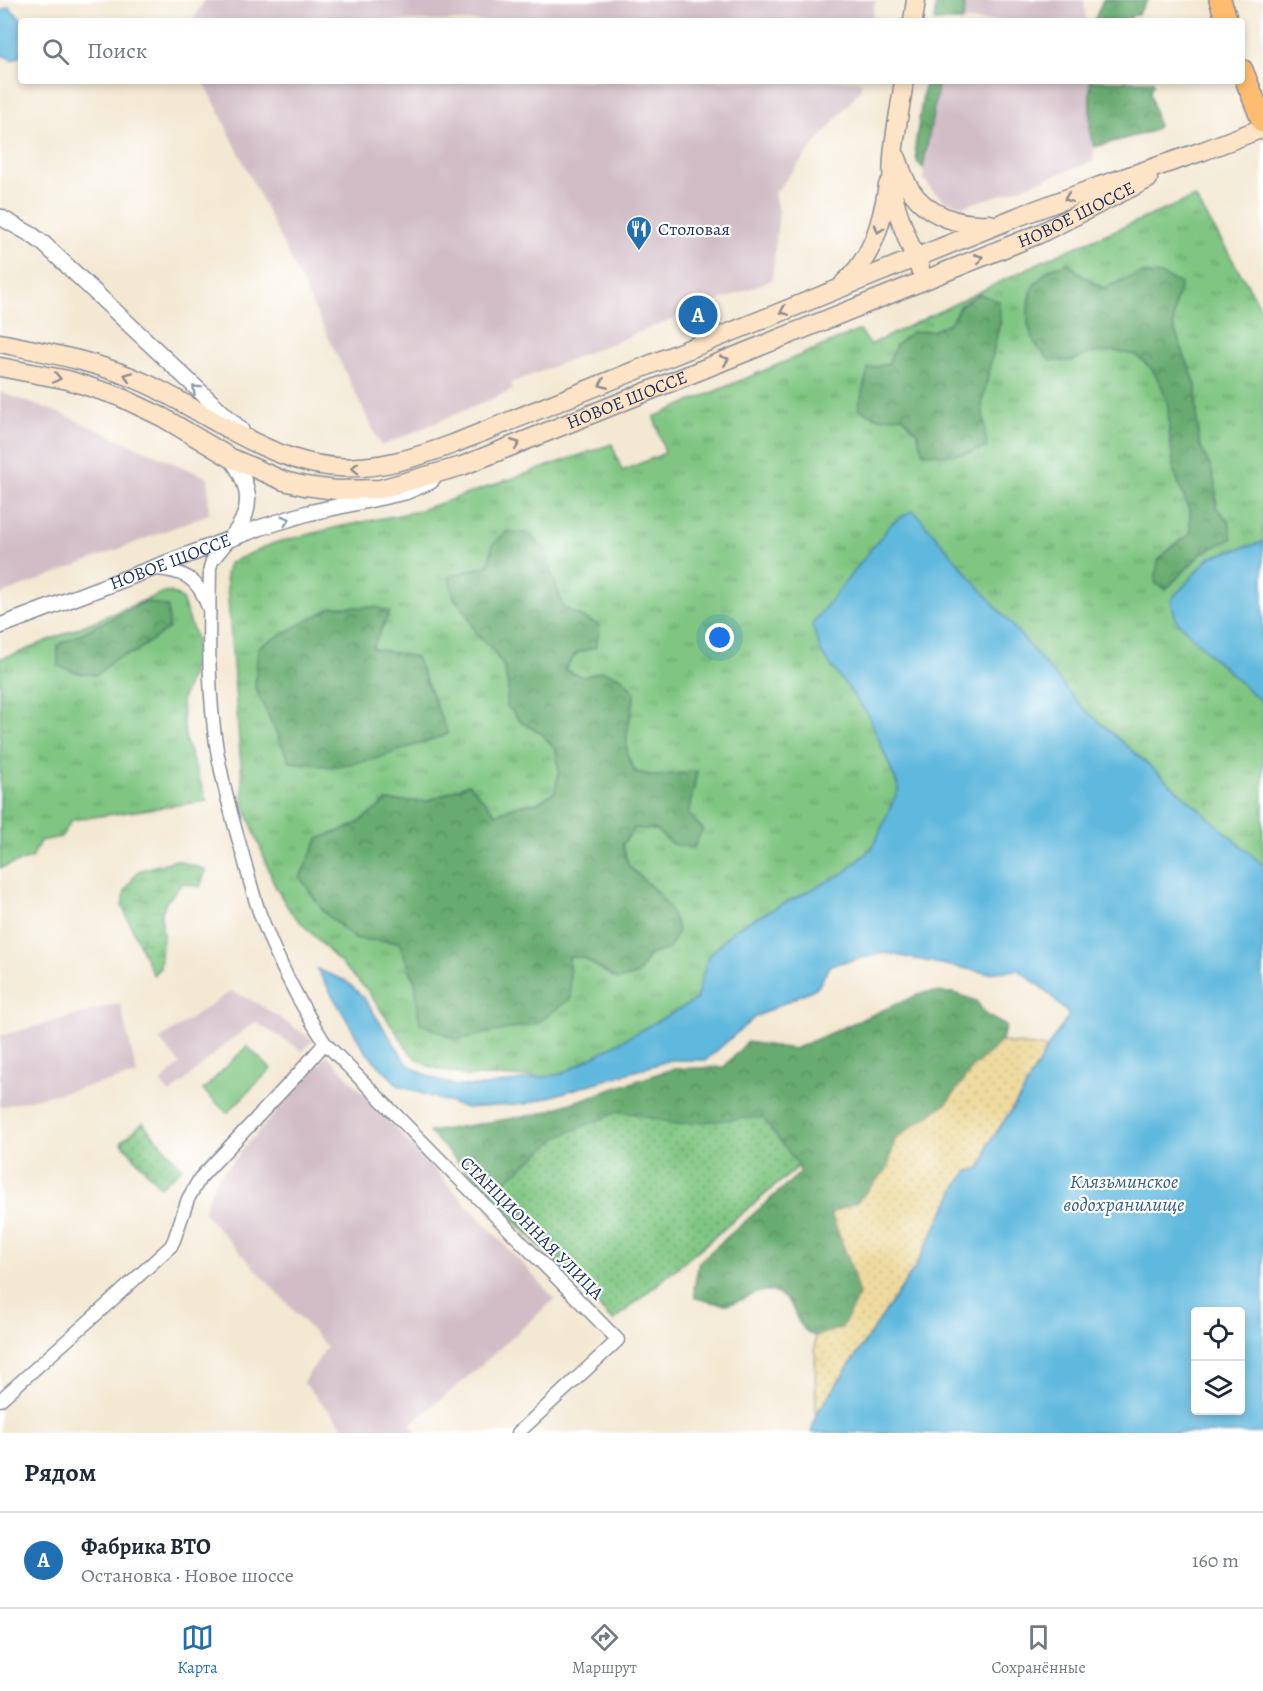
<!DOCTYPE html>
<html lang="ru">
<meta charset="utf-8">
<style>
body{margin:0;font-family:Alegreya,serif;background:#f2f2f3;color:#1f2937}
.controls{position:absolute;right:18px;bottom:18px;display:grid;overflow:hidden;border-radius:6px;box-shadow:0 3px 9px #0003}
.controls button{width:54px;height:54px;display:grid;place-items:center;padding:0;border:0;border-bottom:2px solid #e0e1e3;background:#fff;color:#1f2937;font:30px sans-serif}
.you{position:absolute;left:720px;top:638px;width:21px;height:21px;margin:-15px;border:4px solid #fff;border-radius:50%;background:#1a73e8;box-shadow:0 0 0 9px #1a73e833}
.badge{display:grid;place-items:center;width:39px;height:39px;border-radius:50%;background:#1f6fb2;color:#fff;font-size:20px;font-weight:700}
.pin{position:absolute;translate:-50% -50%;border:3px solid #fff;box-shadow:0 2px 6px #0006}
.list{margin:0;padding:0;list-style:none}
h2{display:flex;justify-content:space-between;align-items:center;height:78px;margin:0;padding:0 24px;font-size:26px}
h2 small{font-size:20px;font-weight:400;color:#747a83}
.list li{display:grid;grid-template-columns:39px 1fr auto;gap:18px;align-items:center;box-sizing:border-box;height:96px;padding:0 24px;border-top:2px solid #e0e1e3}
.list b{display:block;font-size:22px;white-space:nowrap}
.list p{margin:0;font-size:20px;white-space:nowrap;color:#747a83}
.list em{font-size:20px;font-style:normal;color:#747a83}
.icon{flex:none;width:33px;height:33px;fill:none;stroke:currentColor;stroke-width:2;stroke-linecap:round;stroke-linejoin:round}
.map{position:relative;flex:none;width:1263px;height:1433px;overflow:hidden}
.search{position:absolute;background:#fff;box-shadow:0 3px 9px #0003;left:18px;right:18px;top:18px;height:66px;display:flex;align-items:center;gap:15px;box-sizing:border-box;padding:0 21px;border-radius:6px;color:#747a83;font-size:22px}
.sheet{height:174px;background:#fff}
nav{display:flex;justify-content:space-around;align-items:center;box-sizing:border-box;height:84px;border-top:2px solid #e0e1e3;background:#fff;font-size:16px;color:#747a83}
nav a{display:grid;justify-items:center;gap:3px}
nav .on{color:#1f6fb2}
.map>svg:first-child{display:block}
.industrial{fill:#d2bdc6}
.grass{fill:url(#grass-tufts);stroke:#4e7a70;stroke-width:1.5;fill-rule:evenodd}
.forest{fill:url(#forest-crowns);stroke:#426d67;stroke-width:1.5}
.wetland{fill:url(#wetland-marsh);stroke:#4e7a70;stroke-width:1.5}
.sand{fill:url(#sand-dots);stroke:#84847e;stroke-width:1.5}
.park{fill:url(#park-dots);stroke:#4e7a70;stroke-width:1.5}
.pitch{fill:#80c682;stroke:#4e7a70;stroke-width:1.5}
.water{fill:#5fb8dd;stroke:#3d749e;stroke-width:1.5;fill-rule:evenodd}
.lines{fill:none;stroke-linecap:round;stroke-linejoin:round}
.minor-casing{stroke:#878c98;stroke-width:15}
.tertiary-casing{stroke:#878c98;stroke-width:18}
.secondary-casing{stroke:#878c98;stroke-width:21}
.trunk-casing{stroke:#878c98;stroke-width:24}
.minor{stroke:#fff;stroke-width:12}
.tertiary{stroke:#fff;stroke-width:15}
.secondary{stroke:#fee4c6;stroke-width:18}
.trunk{stroke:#fdbc70;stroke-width:21}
.oneway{stroke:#8c8a92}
.oneway2{stroke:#8d97ae}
.labels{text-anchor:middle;stroke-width:4.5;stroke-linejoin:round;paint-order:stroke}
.street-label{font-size:18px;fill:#1b2f5e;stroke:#fff}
.poi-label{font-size:18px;fill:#1b2f5e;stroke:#fff;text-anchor:start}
.water-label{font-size:20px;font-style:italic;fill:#335f8a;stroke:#fff}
</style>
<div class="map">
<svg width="1263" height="1433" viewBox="0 0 1263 1433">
<defs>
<pattern id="grass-tufts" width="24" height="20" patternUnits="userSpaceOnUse" patternTransform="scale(1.5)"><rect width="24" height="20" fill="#80c682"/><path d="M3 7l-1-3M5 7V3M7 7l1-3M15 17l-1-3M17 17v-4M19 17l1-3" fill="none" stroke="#68a16e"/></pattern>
<pattern id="forest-crowns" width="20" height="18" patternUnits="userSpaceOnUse" patternTransform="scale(1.5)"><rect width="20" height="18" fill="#68ab70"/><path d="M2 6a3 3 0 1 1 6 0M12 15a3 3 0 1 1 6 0" fill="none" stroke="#558c5f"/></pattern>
<pattern id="wetland-marsh" width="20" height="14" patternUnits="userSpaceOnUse" patternTransform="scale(1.5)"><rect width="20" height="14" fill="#80c682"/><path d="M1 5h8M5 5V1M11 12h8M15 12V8" fill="none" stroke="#68a16e"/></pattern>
<pattern id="sand-dots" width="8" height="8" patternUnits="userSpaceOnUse" patternTransform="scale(1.5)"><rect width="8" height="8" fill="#eeda9e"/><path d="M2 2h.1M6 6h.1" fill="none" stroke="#ccbb8a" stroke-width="1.8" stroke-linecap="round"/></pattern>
<pattern id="park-dots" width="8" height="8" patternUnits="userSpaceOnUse" patternTransform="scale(1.5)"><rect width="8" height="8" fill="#80c682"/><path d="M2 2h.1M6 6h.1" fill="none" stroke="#68a16e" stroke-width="1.8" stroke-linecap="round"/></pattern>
</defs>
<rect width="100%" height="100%" fill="#fff"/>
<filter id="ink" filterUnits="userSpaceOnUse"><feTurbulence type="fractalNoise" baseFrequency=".0167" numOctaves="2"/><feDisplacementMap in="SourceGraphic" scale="12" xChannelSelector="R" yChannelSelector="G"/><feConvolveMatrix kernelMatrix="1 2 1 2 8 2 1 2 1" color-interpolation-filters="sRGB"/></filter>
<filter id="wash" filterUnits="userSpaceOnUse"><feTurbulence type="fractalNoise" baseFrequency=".008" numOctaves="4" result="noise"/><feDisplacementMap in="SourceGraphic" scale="24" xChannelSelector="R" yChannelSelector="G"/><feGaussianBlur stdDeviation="1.35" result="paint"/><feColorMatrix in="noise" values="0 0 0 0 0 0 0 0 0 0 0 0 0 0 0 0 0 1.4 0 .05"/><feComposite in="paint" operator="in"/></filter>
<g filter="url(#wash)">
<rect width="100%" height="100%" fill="#f3e8d2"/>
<g class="industrial">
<polygon points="205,0 875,0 872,21 192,21"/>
<polygon points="950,0 1084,0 1086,21 947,21"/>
<polygon points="204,81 862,81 860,90 774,194 779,211 772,280 511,383 513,390 381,446"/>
<polygon points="937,81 1089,81 1094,161 1009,192 964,206 944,200 932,190 924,179 923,168"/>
<polygon points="0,392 62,414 208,478 209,514 0,595"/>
<polygon points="231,991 257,1003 313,1040 303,1051 255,1022 224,1045 170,1094 160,1083 180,1064 159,1040"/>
<polygon points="120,1003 137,1075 0,1107 0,1036"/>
<polygon points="327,1055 555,1299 462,1382 410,1424 416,1431 415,1433 349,1433 303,1382 327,1347 203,1212 216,1180"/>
</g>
<g class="grass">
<path d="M1195 197 1263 311V542L1210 557V655L1263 703V865L1082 707 821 652 869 716 899 789 873 847 846 872 736 928 708 957 697 1000 562 1074 544 1077 465 1076 428 1066 412 1055 367 990 290 911 275 886 244 805 226 574 229 563 274 543 338 527 418 511 612 444 622 471 665 453 654 417 860 330 870 345 1051 257ZM1068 263 1084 277 1103 288 1142 273 1181 284 1175 304 1173 326 1196 385 1197 426 1200 446 1210 466 1216 487V507L1229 522 1231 539 1203 552 1166 589 1173 545 1190 534V512L1174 471 1169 429V406L1162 387 1152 369 1136 355 1113 351 1092 353ZM961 305 1000 321 982 402 983 423 917 432 902 416 879 418 868 369 888 364 912 332 932 331 950 323ZM543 547 563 607 599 626 596 647 577 653 564 670 583 677 603 671 622 678 635 693 627 733V754L636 772 655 776 697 772 688 814 672 844 656 830 634 828 622 845 629 866 658 893 669 949 649 955 638 974 618 980 582 957H568L420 1023 415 982 399 941 355 939 318 839 355 825 387 801H428L468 784 496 814 516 806 537 803 555 792 559 771 556 750 541 733 522 723 508 706V685L503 665 491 648 476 634 467 614 454 598 449 577Z"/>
<polygon points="164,592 171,592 182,599 196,639 197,660 182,699 183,720 186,742 207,801 72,820 61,837 40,841 32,858 0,868 0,658 16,654"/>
</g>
<g class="forest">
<polygon points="936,0 963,0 965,10 962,21 934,21"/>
<polygon points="1103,0 1148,0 1138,14 1130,17 1132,21 1094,21"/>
<polygon points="925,81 939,81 923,168 917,162 915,147"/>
<polygon points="1090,81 1153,81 1154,82 1150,92 1158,126 1153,131 1094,147 1090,133"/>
<polygon points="1068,263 1084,277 1103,288 1142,273 1162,275 1181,284 1175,304 1173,326 1196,385 1197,426 1200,446 1210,466 1216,487 1216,507 1229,522 1232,539 1203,552 1166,589 1155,583 1158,561 1173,545 1190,534 1190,512 1174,471 1169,429 1168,406 1162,387 1152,369 1136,355 1113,351 1092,353 1072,361 1050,361 1035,344 1028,325 1028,304 1034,285 1049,269"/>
<path d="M979 294 999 301 1000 321 982 402 987 447C962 456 949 456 923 453L917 432 902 416 879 418 858 409 868 369 888 364 896 345 912 332 932 331 950 323 961 305Z"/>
<polygon points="507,531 528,534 543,547 563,607 600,626 596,647 577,653 564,670 583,677 603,671 622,678 635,693 627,733 627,754 635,772 655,776 697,771 688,814 703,829 693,848 672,844 656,830 635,828 622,845 629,866 658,893 671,911 678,930 669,949 649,955 638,974 618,980 582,957 569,957 571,998 538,1023 456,1040 420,1023 415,982 399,942 355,939 323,911 300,877 318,839 355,825 387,801 428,801 469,784 496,814 516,806 537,803 555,792 559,771 556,750 541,733 522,723 507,706 508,685 503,665 491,648 476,634 467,614 454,598 449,577 489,565 492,545"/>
<polygon points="146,601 168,607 169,628 135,652 115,659 97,675 78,673 58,666 58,645"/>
<polygon points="333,607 375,607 390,612 372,648 416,657 448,734 372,760 331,767 290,762 255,687 258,647"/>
<path d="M924 992 954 993 976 1001 986 1015 1006 1026 1001 1042 973 1067 947 1103 910 1128 895 1140 888 1168 857 1202 831 1213 851 1266 859 1295 842 1328 815 1336C791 1326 800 1306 780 1295 758 1283 747 1302 727 1304 718 1304 705 1300 695 1298L694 1288 699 1262 800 1173 799 1166 613 1321 429 1132 538 1114 672 1069 724 1067 747 1042 794 1049Z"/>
</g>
<polygon class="wetland" points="176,860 206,870 200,887 183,883 166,902 161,915 163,935 160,968 153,975 122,906 125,891 138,871"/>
<polygon class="sand" points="1001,1042 1047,1048 1020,1097 988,1145 985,1160 979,1170 959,1182 916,1266 816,1415 815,1336 842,1328 859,1295 851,1266 831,1213 857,1202 888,1168 895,1140 910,1128 947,1103 973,1067"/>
<g class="park">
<polygon points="620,1111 677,1124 762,1117 799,1166 613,1321 490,1194 560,1136"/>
<polygon points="143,1123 182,1168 160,1187 121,1142"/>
</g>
<polygon class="pitch" points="247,1046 271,1069 227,1113 203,1090"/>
<g class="water">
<polygon points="9,7 24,21 21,21 21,56 11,60 5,56 0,56 0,11"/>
<path d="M913 510 1082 707 1263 865V1433H811L816 1415 916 1266 959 1182 968 1171 979 1169 985 1160 988 1145 1020 1097 1047 1048 1069 1015 1046 991 1018 970 987 973 885 953 830 965 818 987 755 1017 706 1060H671L526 1104 466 1108 399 1086 365 1051 317 969 346 981 364 998 408 1065 428 1076 456 1086H484L562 1074 696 1000 708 957 736 928 846 872 873 847 899 788 869 716 821 652 812 624 892 523ZM1196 1312H1240V1410H1196Z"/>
<polygon points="1263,542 1263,703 1210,655 1176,620 1171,600 1210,557"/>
</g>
</g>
<g filter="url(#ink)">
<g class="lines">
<defs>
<g id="minor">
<path d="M229 540 212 561 210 568C209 628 207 690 217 750 223 785 232 818 242 852 248 873 253 896 261 917 278 962 299 1003 325 1043L618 1340 518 1433"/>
<path d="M154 569C182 570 198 578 207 605"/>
<polyline points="0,1400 109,1303 171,1246 174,1240 188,1199 200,1178 298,1074 325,1043"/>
</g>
<g id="tertiary">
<polyline points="0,217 32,235 44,244 241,430"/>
<path d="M231 538C255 510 251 486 231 458"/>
<path id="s1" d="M0 626 259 528 308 513 405 492 431 481"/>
</g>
<g id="secondary">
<polyline points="913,21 916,0"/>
<path d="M904 81C899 119 888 160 894 198 899 221 911 247 920 269"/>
<path d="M897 158C901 169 904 180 910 189 927 216 960 226 990 224"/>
<path d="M844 283C873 257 882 222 888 185"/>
<path d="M0 343C49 353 99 362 145 383 176 397 205 417 236 433 319 478 367 476 453 444L1017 217 1100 186 1203 151 1263 128"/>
<path id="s2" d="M0 367 68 380 118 396 162 417 231 458 284 481 305 486 336 490 380 489 462 466 925 280 1039 234 1148 179"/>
</g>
<g id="trunk">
<polyline points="1220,0 1227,21"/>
<polyline points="1242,70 1263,122"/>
</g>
</defs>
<use href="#minor" class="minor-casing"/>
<use href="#tertiary" class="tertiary-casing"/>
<use href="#secondary" class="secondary-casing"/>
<use href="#trunk" class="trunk-casing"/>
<use href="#minor" class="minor"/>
<use href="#tertiary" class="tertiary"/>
<use href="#secondary" class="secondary"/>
<use href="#trunk" class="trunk"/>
</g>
<defs><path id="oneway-chevron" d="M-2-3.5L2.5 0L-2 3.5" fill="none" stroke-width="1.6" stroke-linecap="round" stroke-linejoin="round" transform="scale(1.5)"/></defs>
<g class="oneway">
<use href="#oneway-chevron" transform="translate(1068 198) rotate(159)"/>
<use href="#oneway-chevron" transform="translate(879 229) rotate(108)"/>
<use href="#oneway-chevron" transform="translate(979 258) rotate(-22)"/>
<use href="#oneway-chevron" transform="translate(784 311) rotate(157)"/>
<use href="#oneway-chevron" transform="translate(725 360) rotate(-22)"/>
<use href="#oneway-chevron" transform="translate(128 376) rotate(-158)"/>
<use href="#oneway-chevron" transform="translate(57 378) rotate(12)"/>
<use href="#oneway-chevron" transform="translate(603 384) rotate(158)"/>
<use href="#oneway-chevron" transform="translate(516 444) rotate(-22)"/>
<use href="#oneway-chevron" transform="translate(355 468) rotate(179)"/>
</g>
<g class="oneway2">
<use href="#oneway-chevron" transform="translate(196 389) rotate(-136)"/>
<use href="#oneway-chevron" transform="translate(286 520) rotate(-17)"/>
</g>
</g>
<defs>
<symbol id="restaurant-pin" viewBox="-11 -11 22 30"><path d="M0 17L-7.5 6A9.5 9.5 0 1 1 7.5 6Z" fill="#1f6fb2" stroke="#fff"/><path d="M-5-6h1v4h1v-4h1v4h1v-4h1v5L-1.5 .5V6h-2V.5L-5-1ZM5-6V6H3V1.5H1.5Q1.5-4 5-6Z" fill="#fff"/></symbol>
</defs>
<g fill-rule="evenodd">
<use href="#restaurant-pin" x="624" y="214" width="30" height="40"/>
</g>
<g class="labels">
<g class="street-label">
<text dy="6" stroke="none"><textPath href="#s2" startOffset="1154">НОВОЕ ШОССЕ</textPath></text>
<text dy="6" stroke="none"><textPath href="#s2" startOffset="668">НОВОЕ ШОССЕ</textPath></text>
<text dy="6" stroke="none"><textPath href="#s1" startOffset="182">НОВОЕ ШОССЕ</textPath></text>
<text transform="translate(532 1228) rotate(45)" y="6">СТАНЦИОННАЯ УЛИЦА</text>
</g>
<g class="poi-label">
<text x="658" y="235">Столовая</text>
</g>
<g class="water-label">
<text x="1124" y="1188">Клязьминское<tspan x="1124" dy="23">водохранилище</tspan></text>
</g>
</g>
</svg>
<div class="controls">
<button><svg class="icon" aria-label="locate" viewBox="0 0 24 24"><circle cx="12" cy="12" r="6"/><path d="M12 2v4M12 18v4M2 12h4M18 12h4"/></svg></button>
<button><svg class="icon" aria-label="layers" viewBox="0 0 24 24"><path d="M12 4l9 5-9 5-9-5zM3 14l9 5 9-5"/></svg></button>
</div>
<div class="you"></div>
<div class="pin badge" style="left:698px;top:315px">A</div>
<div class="search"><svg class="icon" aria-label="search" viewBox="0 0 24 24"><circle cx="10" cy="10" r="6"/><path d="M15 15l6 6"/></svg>Поиск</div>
</div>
<section class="sheet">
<h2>Рядом<small></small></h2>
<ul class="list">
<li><span class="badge">A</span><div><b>Фабрика ВТО</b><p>Остановка · Новое шоссе</p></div><em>160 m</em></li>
</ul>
</section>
<nav>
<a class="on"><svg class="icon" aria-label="map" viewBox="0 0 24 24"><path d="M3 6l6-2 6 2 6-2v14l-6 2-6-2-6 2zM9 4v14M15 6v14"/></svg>Карта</a>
<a><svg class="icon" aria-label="directions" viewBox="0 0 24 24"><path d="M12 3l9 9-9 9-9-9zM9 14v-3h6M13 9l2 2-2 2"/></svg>Маршрут</a>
<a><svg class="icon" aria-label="saved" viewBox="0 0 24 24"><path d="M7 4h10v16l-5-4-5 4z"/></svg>Сохранённые</a>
</nav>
